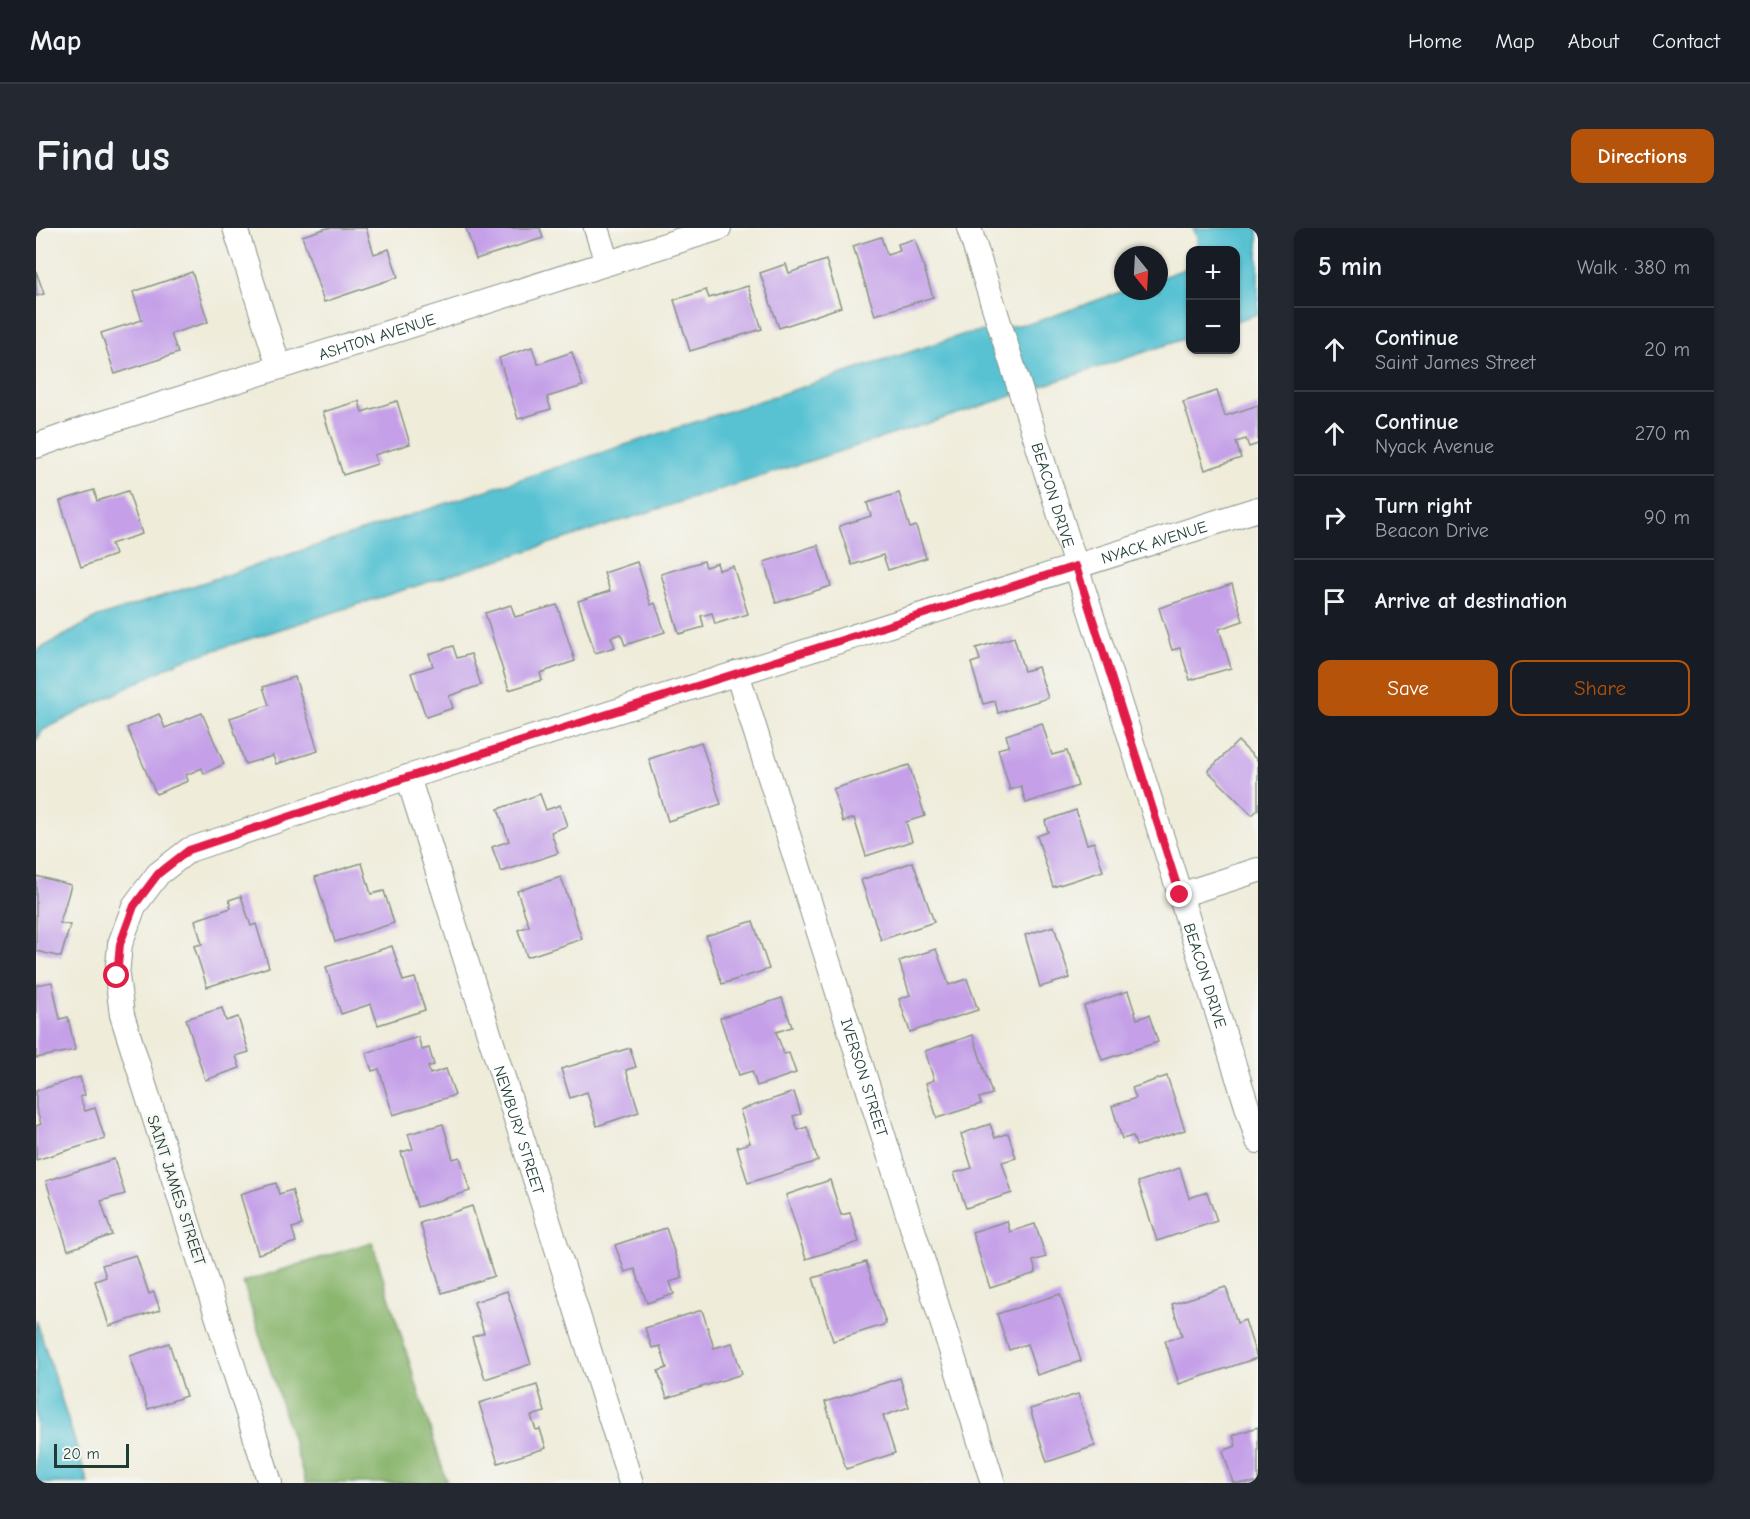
<!DOCTYPE html>
<meta charset="utf-8">
<style>
body{margin:0;font-family:"Comic Neue",sans-serif;background:#242831;color:#f1f3f6}
.controls{position:absolute;right:18px;top:18px;display:grid;overflow:hidden;border-radius:12px;box-shadow:0 2px 4px #0004}
.controls button{width:54px;height:54px;display:grid;place-items:center;padding:0;border:0;border-bottom:2px solid #363941;background:#171b24;color:#f1f3f6;font:30px sans-serif}
.compass{position:absolute;left:1078px;top:18px;width:54px;height:54px;border-radius:50%;background:#171b24;box-shadow:0 2px 4px #0004;rotate:162deg}
.scale{position:absolute;left:18px;bottom:15px;width:75px;box-sizing:border-box;padding-left:6px;border:3px solid #1f3d34;border-top:0;font-size:16px;line-height:21px;white-space:nowrap;color:#1f3d34;-webkit-text-stroke:4px #f6f6f2;paint-order:stroke}
.stop{position:absolute;width:18px;height:18px;margin:-14px;border:4px solid #e11d48;border-radius:50%;background:#fff}
.stop.end{background:#e11d48;border-color:#fff;box-shadow:0 2px 6px #0008}
.list{margin:0;padding:0;list-style:none}
h2{display:flex;justify-content:space-between;align-items:center;height:78px;margin:0;padding:0 24px;font-size:26px}
h2 small{font-size:20px;font-weight:400;color:#9ea1a6}
.list li{display:grid;grid-template-columns:39px 1fr auto;gap:18px;align-items:center;box-sizing:border-box;height:84px;padding:0 24px;border-top:2px solid #363941}
.list b{display:block;font-size:22px;white-space:nowrap}
.list p{margin:0;font-size:20px;white-space:nowrap;color:#9ea1a6}
.list em{font-size:20px;font-style:normal;color:#9ea1a6}
.actions{display:flex;gap:12px;padding:18px 24px}
.actions a{flex:1;padding:14px 0;border:2px solid #b45309;border-radius:12px;text-align:center;font-size:21px;color:#b45309}
.actions .main{background:#b45309;color:#fff}
.icon{flex:none;width:33px;height:33px;fill:none;stroke:currentColor;stroke-width:2;stroke-linecap:round;stroke-linejoin:round}
.map{position:relative;flex:none;width:1222px;height:1255px;overflow:hidden;border-radius:12px}
header{display:flex;align-items:center;gap:36px;box-sizing:border-box;height:84px;padding:0 30px;background:#171b24;border-bottom:2px solid #363941}
header strong{font-size:28px}
nav{display:flex;gap:33px;margin-inline-start:auto;font-size:21px}
.intro{display:flex;align-items:center;justify-content:space-between;box-sizing:border-box;height:144px;padding:0 36px}
h1{margin:0;font-size:42px}
.button{padding:15px 27px;border-radius:12px;background:#b45309;color:#fff;font-size:21px;font-weight:700}
main{display:flex;gap:36px;padding:0 36px}
aside{flex:1;background:#171b24;border-radius:12px;box-shadow:0 2px 4px #0004}
.map>svg:first-child{display:block}
.forest{fill:#8ab66e;stroke:#547a51;stroke-width:1.5}
.water{fill:#58c2d3;stroke:#3c8084;stroke-width:1.5}
.building{fill:#c5a0e8}
.lines{fill:none;stroke-linecap:round;stroke-linejoin:round}
.minor-casing{stroke:#879487;stroke-width:26}
.minor{stroke:#fff;stroke-width:24}
.route{stroke:#e11d48;stroke-width:8}
.labels{text-anchor:middle;stroke-width:5;stroke-linejoin:round;paint-order:stroke}
.street-label{font-size:16px;fill:#1f3d34;stroke:#f6f6f2}
</style>
<header>
<strong>Map</strong>
<nav><a>Home</a><a>Map</a><a>About</a><a>Contact</a></nav>
</header>
<div class="intro"><h1>Find us</h1><a class="button">Directions</a></div>
<main>
<div class="map">
<svg width="1222" height="1255" viewBox="0 0 1222 1255">
<rect width="100%" height="100%" fill="#f6f6f2"/>
<filter id="ink" filterUnits="userSpaceOnUse"><feTurbulence type="fractalNoise" baseFrequency=".0167" numOctaves="2"/><feDisplacementMap in="SourceGraphic" scale="12" xChannelSelector="R" yChannelSelector="G"/><feConvolveMatrix kernelMatrix="1 2 1 2 8 2 1 2 1" color-interpolation-filters="sRGB"/></filter>
<filter id="wash" filterUnits="userSpaceOnUse"><feTurbulence type="fractalNoise" baseFrequency=".008" numOctaves="4" result="noise"/><feDisplacementMap in="SourceGraphic" scale="24" xChannelSelector="R" yChannelSelector="G"/><feGaussianBlur stdDeviation="1.35" result="paint"/><feColorMatrix in="noise" values="0 0 0 0 0 0 0 0 0 0 0 0 0 0 0 0 0 1.4 0 .05"/><feComposite in="paint" operator="in"/></filter>
<g filter="url(#wash)">
<rect width="100%" height="100%" fill="#efecda"/>
<polygon class="forest" points="336,1014 411,1255 270,1255 207,1054"/>
<g class="water">
<polygon points="1157,0 1222,0 1222,86 1200,93 1200,22 1161,22 1161,9"/>
<polygon points="1154,39 1154,109 915,188 144,433 7,502 0,513 0,423 62,389 929,106 1000,94 1087,63 1123,63 1123,50"/>
<polygon points="0,1091 52,1255 0,1255"/>
</g>
<g id="blocks">
<g class="building">
<polygon points="291,0 330,0 338,26 353,21 362,49 288,74 266,8"/>
<polygon points="430,0 504,0 507,10 440,31"/>
<polygon points="845,9 851,27 864,23 862,16 879,11 897,69 839,87 817,18"/>
<polygon points="790,32 805,79 743,100 724,45 750,36 753,45"/>
<polygon points="0,43 8,66 0,68"/>
<polygon points="156,44 172,94 135,106 142,125 79,146 65,105 106,92 97,64"/>
<polygon points="712,58 726,101 654,123 638,72 670,62 673,70"/>
<polygon points="496,119 502,136 536,124 547,158 511,169 515,181 482,191 463,130"/>
<polygon points="1181,163 1189,188 1222,177 1222,216 1213,219 1210,211 1200,214 1205,230 1169,242 1147,174"/>
<polygon points="323,173 326,184 361,173 374,216 338,227 341,236 307,247 287,184"/>
<polygon points="58,262 61,273 92,263 106,306 75,316 79,327 45,339 24,273"/>
<polygon points="863,265 874,300 880,298 890,330 852,342 847,327 816,337 803,298 835,288 831,275"/>
<polygon points="782,317 795,358 740,375 728,334"/>
<polygon points="668,333 670,339 681,335 683,342 697,338 712,386 679,396 676,385 665,388 668,399 643,406 625,346"/>
<polygon points="601,334 615,377 619,375 629,404 589,417 585,406 575,409 579,419 559,425 542,373 574,363 568,345"/>
<polygon points="1196,356 1207,393 1183,401 1195,440 1154,452 1144,420 1136,422 1123,380"/>
<polygon points="475,377 479,389 521,377 539,433 504,445 506,452 473,462 449,385"/>
<polygon points="978,409 988,443 1002,439 1012,470 962,485 959,473 947,476 935,435 944,432 940,420"/>
<polygon points="417,418 421,430 435,426 445,457 413,468 417,480 390,489 375,445 397,438 393,426"/>
<polygon points="259,449 282,523 240,536 237,528 209,536 194,490 233,477 227,459"/>
<polygon points="166,485 188,536 168,546 166,540 150,547 152,553 120,566 91,500 123,486 129,500"/>
<polygon points="1006,495 1016,527 1031,523 1042,558 990,575 985,558 974,562 962,521 973,518 970,507"/>
<polygon points="1202,513 1222,533 1222,582 1216,587 1172,543"/>
<polygon points="665,514 685,576 632,593 613,531"/>
<polygon points="873,537 889,588 870,594 876,613 830,628 818,590 807,594 797,561"/>
<polygon points="504,566 510,582 524,577 531,598 515,604 522,625 465,644 456,619 473,613 462,581"/>
<polygon points="1040,582 1051,616 1058,614 1067,643 1017,659 1001,608 1012,604 1009,593"/>
<polygon points="877,634 898,694 845,712 825,652"/>
<polygon points="326,635 335,666 348,663 358,695 299,714 279,649"/>
<polygon points="0,648 35,657 24,695 34,697 25,729 0,723"/>
<polygon points="525,649 546,711 491,729 482,702 493,698 481,663"/>
<polygon points="205,668 215,698 220,696 233,739 171,759 158,718 166,716 159,692 195,680 193,672"/>
<polygon points="717,693 733,741 686,756 670,708"/>
<polygon points="1018,698 1034,750 1004,759 989,707"/>
<polygon points="356,718 367,753 379,750 389,782 342,797 335,776 305,786 290,739"/>
<polygon points="900,721 913,757 931,751 942,782 874,804 863,771 874,767 863,733"/>
<polygon points="16,754 24,791 32,789 39,822 0,830 0,757"/>
<polygon points="1092,763 1101,791 1113,787 1122,814 1066,832 1048,778"/>
<polygon points="746,770 756,799 740,804 748,826 753,825 760,845 721,858 716,843 703,847 684,790"/>
<polygon points="186,780 190,793 202,789 213,824 200,828 204,840 169,852 150,791"/>
<polygon points="937,807 956,866 943,870 945,876 901,890 890,855 898,852 889,823"/>
<polygon points="382,809 386,822 393,820 398,837 392,839 394,846 410,841 419,867 357,887 343,841 336,843 330,825"/>
<polygon points="594,820 600,839 590,842 603,884 561,898 551,864 534,870 525,841"/>
<polygon points="1131,848 1149,902 1100,918 1097,908 1086,911 1076,878 1100,870 1096,860"/>
<polygon points="44,849 49,867 44,869 49,883 59,880 69,911 0,932 0,898 5,896 0,880 0,863"/>
<polygon points="758,864 765,886 757,888 762,902 771,899 782,933 712,955 701,919 714,915 704,882"/>
<polygon points="407,896 417,931 424,929 434,963 381,979 365,924 377,921 372,906"/>
<polygon points="954,896 959,910 972,905 980,930 966,934 976,965 930,980 918,945 936,940 925,906"/>
<polygon points="78,931 89,966 65,973 76,1007 32,1022 10,953"/>
<polygon points="1144,940 1153,970 1171,964 1181,993 1121,1013 1102,954"/>
<polygon points="794,952 805,987 814,985 823,1014 770,1031 750,967"/>
<polygon points="240,955 243,966 256,962 266,997 256,1000 260,1014 222,1026 204,966"/>
<polygon points="436,978 458,1048 406,1065 384,995"/>
<polygon points="971,993 974,1004 999,996 1010,1029 997,1033 1000,1045 954,1060 936,1004"/>
<polygon points="630,1000 647,1050 634,1054 638,1066 611,1075 599,1041 589,1044 579,1017"/>
<polygon points="100,1027 113,1066 118,1064 124,1082 73,1098 59,1053 70,1049 66,1037"/>
<polygon points="830,1034 850,1096 797,1113 777,1050"/>
<polygon points="1190,1059 1201,1095 1209,1092 1221,1130 1143,1156 1129,1113 1146,1108 1136,1076"/>
<polygon points="471,1063 495,1136 449,1151 436,1109 448,1105 438,1074"/>
<polygon points="1024,1066 1045,1133 1001,1147 991,1116 973,1122 961,1086"/>
<polygon points="666,1082 678,1120 696,1115 706,1146 631,1170 622,1143 631,1140 624,1118 616,1120 609,1100"/>
<polygon points="133,1115 150,1168 112,1181 94,1128"/>
<polygon points="864,1150 873,1179 847,1188 859,1225 810,1241 789,1174"/>
<polygon points="501,1157 509,1184 495,1188 500,1202 504,1201 510,1220 462,1235 443,1175"/>
<polygon points="1042,1166 1059,1218 1011,1234 994,1181"/>
<polygon points="1222,1199 1222,1255 1197,1255 1187,1223 1200,1218 1197,1207"/>
</g>
</g>
</g>
<g filter="url(#ink)">
<use href="#blocks" fill-opacity="0" stroke="#879487" stroke-width="1.5"/>
<g class="lines">
<defs>
<g id="minor">
<polyline points="199,0 243,139"/>
<polyline points="560,0 571,35"/>
<path id="s1" d="M933 0 1222 913"/>
<path id="s2" d="M0 218 51 200 683 0"/>
<path id="s3" d="M701 445 957 1255"/>
<path id="s4" d="M372 549 595 1255"/>
<polyline points="1144,667 1222,642"/>
<path id="s5" d="M234 1255 86 787 81 748 84 716 98 678 122 646 153 622 372 549 1222 281"/>
</g>
</defs>
<use href="#minor" class="minor-casing"/>
<use href="#minor" class="minor"/>
</g>
</g>
<g class="lines" filter="url(#ink)">
<polyline class="route" points="81,748 84,716 98,678 122,646 153,622 372,549 1040,338 1144,667"/>
</g>
<g class="labels">
<g class="street-label">
<text dy="6" stroke="none"><textPath href="#s2" startOffset="358">ASHTON AVENUE</textPath></text>
<text dy="6" stroke="none"><textPath href="#s1" startOffset="280">BEACON DRIVE</textPath></text>
<text dy="6" stroke="none"><textPath href="#s5" startOffset="1695">NYACK AVENUE</textPath></text>
<text dy="6" stroke="none"><textPath href="#s1" startOffset="784">BEACON DRIVE</textPath></text>
<text dy="6" stroke="none"><textPath href="#s3" startOffset="424">IVERSON STREET</textPath></text>
<text dy="6" stroke="none"><textPath href="#s4" startOffset="370">NEWBURY STREET</textPath></text>
<text transform="translate(141 962) rotate(72)" y="6">SAINT JAMES STREET</text>
</g>
</g>
</svg>
<div class="controls">
<button>+</button>
<button>−</button>
</div>
<svg class="compass" viewBox="-18 -18 36 36"><path d="M0-13l5 13h-10z" fill="#e53935"/><path d="M0 13l5-13h-10z" fill="#9ea1a6"/></svg>
<div class="scale">20 m</div>
<div class="stop" style="left:81px;top:748px"></div>
<div class="stop end" style="left:1144px;top:667px"></div>
</div>
<aside>
<h2>5 min<small>Walk · 380 m</small></h2>
<ul class="list">
<li><svg class="icon" aria-label="ahead" viewBox="0 0 24 24"><path d="M12 20V5M6 11l6-6 6 6"/></svg><div><b>Continue</b><p>Saint James Street</p></div><em>20 m</em></li>
<li><svg class="icon" aria-label="ahead" viewBox="0 0 24 24"><path d="M12 20V5M6 11l6-6 6 6"/></svg><div><b>Continue</b><p>Nyack Avenue</p></div><em>270 m</em></li>
<li><svg class="icon" aria-label="right" viewBox="0 0 24 24"><path d="M7 20v-9h11M14 6l5 5-5 5"/></svg><div><b>Turn right</b><p>Beacon Drive</p></div><em>90 m</em></li>
<li><svg class="icon" aria-label="arrive" viewBox="0 0 24 24"><path d="M6 21V4h12l-3 4 3 4H6"/></svg><div><b>Arrive at destination</b></div></li>
</ul>
<div class="actions"><a class="main">Save</a><a>Share</a></div>
</aside>
</main>
